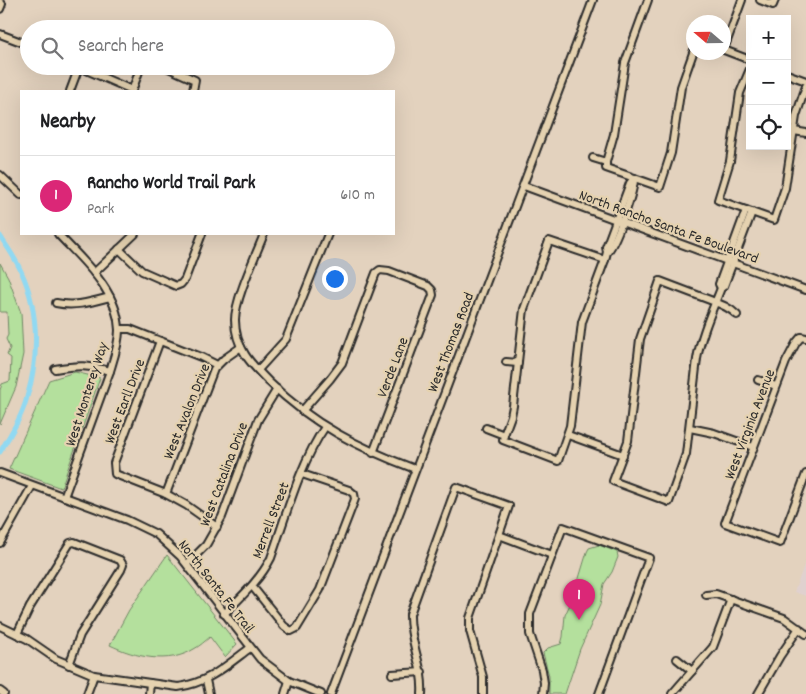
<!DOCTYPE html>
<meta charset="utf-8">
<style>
body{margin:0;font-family:Dekko,sans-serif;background:#f6f6f6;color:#202124}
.controls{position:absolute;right:15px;top:15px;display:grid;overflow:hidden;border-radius:0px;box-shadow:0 5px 20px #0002}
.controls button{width:45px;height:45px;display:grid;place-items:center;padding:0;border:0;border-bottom:1px solid #e0e0e0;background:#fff;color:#202124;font:25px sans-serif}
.compass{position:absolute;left:686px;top:15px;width:45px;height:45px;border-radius:50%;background:#fff;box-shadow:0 5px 20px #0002;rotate:290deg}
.you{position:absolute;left:334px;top:278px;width:18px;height:18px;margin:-12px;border:4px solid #fff;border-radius:50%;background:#1a73e8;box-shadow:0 0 0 8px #1a73e833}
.badge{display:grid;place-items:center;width:32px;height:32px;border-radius:50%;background:#db2777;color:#fff;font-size:16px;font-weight:700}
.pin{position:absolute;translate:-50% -41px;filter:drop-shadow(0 1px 2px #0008)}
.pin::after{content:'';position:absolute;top:26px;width:18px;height:15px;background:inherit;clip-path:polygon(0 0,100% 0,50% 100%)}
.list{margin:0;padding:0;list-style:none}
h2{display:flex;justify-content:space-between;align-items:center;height:65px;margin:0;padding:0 20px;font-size:21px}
h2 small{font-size:16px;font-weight:400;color:#757577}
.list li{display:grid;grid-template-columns:32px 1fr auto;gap:15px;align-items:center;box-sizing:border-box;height:80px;padding:0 20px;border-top:1px solid #e0e0e0}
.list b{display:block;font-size:19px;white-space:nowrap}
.list p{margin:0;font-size:16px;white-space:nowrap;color:#757577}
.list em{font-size:16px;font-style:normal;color:#757577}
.icon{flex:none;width:28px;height:28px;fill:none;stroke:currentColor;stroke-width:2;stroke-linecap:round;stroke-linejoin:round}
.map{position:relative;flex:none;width:806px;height:694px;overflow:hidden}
.search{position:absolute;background:#fff;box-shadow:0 5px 20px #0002;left:20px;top:20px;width:375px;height:55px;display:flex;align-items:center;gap:12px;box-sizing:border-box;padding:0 18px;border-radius:28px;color:#757577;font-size:19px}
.panel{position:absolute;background:#fff;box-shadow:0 5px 20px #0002;left:20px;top:90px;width:375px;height:145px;border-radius:0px}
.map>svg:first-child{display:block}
.built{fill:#e0d1cf}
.green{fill:#b4e09d;stroke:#708664}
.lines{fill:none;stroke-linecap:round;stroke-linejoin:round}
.canal{stroke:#91d9f2;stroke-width:5}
.minor-casing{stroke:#2b2b2b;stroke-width:10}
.minor{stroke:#e5d2b0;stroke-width:6}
.labels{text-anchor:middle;stroke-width:4.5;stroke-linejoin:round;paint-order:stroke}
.street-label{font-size:15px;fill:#2b2b2b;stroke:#e5d2b0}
</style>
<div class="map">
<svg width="806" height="694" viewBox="0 0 806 694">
<rect width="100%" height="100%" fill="#e3d2be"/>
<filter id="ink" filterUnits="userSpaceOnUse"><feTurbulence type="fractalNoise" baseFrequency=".02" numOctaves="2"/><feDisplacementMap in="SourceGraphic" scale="10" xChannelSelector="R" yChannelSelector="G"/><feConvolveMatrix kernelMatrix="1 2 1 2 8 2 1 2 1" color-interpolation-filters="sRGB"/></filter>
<g filter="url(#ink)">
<polygon class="built" points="806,560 806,596 794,592"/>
<g class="green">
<polygon points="0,263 8,277 21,313 23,354 16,387 0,424 0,390 2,384 10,381 11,358 7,355 10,348 6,339 8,335 7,312 0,312"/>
<polygon points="75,372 100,378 61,488 9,469 49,380"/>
<polygon points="599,545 617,552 618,557 612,572 604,584 600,605 580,649 565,694 549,694 549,676 543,653 548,648 561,644 563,637 565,615 573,598 587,552 589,548"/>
<path d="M167 555 237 644 225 657 210 637C205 641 200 646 194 649 169 665 135 657 110 645L129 610Z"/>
</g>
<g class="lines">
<path class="canal" d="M0 236C6 245 13 255 18 265 39 305 40 355 27 397 22 417 10 435 0 452"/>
<defs>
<g id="minor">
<polyline points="760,0 773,5 775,0"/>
<polyline points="0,2 2,4 0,9"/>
<polyline points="0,34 29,45"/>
<polyline points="724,49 742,0"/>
<polyline points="724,50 750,60"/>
<polyline points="77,66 132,90"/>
<polyline points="164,66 195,80 193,91"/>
<polyline points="750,69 740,93 730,161 718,200 774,220 785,188 796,116 806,86"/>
<polyline points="787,74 806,81"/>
<polyline points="70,91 79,67"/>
<polyline points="132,91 141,66"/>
<polyline points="794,131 806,133"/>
<polyline points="593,158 606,162 606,168 660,187 671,153 681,87 694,50"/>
<polyline points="606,162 614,134 625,63 648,0"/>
<polyline points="0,175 21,195"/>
<polyline points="524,186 806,290"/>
<path d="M58 234C82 260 118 290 119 330 119 344 114 358 110 371L64 497"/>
<path d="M264 234C256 255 235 299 235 320 235 348 251 364 269 382 312 424 359 448 415 469"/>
<polyline points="119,249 142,271 176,286 181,284 185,279 202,234"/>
<path d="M607 252C615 246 635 189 634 178"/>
<polyline points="94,273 135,234"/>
<polyline points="721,288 719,284 746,210"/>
<path d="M56 303C75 307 91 302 110 297"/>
<path d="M737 315C729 307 720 304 710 300L660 281 640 339 628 441 613 481 669 502 686 454 697 359C701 335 712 311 721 288L724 286 752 212"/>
<polyline points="119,329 130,329 201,357 217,365"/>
<polyline points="806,338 801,337 796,343 786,362 725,523 780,543 806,474"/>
<polyline points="160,341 114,463 115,474 166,494 186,505 217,527"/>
<polyline points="506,362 518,363"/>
<path d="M55 369C78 365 88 365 110 371"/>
<polyline points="258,370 286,339 328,234"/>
<polyline points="758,380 776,386"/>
<polyline points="302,411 330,379 342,363 376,273 380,270 389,271 428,286 432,290 433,295 373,453"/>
<polyline points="486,428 504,435 503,440 558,461 570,426 582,322 605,260 607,252 606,247 630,183 634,178"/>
<polyline points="690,428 714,433 753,447"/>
<polyline points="504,435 511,416 513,406 524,309 549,241 605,260"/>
<polyline points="568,435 623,455"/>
<polyline points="0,473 127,520 156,534 180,556 260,659 289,681 321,694"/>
<polyline points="166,494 214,369 224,359 241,347"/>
<polyline points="499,535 552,555"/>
<polyline points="0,543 32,486"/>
<polyline points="187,564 206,545 222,517 258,420 277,389"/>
<polyline points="252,586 284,626 291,631 297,628 320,590 355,499 354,494 349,490 302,474"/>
<polyline points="706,595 716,594 784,618 806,634"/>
<path d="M224 614C242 596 260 580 271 558 286 516 300 463 325 427"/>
<path d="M0 626 27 639 56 659 94 675 178 687C208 683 226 666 250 648"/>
<polyline points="17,634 30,607 70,543 74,542 120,560 123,565 121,570 80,635 69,665"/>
<polyline points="677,659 692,671"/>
<polyline points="392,674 422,672"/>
<polyline points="206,680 209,694"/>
<polyline points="0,691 4,694"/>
<polyline points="87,694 94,675"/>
<polyline points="149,694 150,683"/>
<polyline points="285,694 289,681"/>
<polyline points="331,694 593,0"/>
<path d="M422 694C424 666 409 642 410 614L456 487 509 506 470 618V631L483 677V694"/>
<polyline points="543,694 544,683 542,670 530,634 530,614 563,527 649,558 599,694"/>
<polyline points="672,694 713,647 731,599"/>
<polyline points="758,694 780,656 799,628"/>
</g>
</defs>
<use href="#minor" class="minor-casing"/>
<use href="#minor" class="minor"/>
</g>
</g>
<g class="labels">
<g class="street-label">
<text transform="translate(669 226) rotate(20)" y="5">North Rancho Santa Fe Boulevard</text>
<text transform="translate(450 342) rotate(-69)" y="5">West Thomas Road</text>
<text transform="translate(392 367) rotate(-69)" y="5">Verde Lane</text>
<text transform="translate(86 394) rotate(-72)" y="5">West Monterey Way</text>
<text transform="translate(124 401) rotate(-69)" y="5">West Earll Drive</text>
<text transform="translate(186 411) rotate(-68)" y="5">West Avalon Drive</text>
<text transform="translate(749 424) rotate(-69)" y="5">West Virginia Avenue</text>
<text transform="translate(223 474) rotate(-69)" y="5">West Catalina Drive</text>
<text transform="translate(270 520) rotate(-69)" y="5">Merrell Street</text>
<text transform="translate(217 586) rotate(52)" y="5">North Santa Fe Trail</text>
</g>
</g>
</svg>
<div class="controls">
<button>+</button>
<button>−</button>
<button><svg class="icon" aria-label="locate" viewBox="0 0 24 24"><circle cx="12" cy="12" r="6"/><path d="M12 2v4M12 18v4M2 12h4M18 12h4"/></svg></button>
</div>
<svg class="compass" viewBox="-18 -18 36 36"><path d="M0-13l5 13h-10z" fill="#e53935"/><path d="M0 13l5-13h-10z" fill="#757577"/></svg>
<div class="you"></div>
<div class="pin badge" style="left:579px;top:620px">1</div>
<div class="search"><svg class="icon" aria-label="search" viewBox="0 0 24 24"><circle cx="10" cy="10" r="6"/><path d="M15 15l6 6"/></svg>Search here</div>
<section class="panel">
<h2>Nearby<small></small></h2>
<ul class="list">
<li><span class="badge">1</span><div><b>Rancho World Trail Park</b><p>Park</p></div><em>610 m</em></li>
</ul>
</section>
</div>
